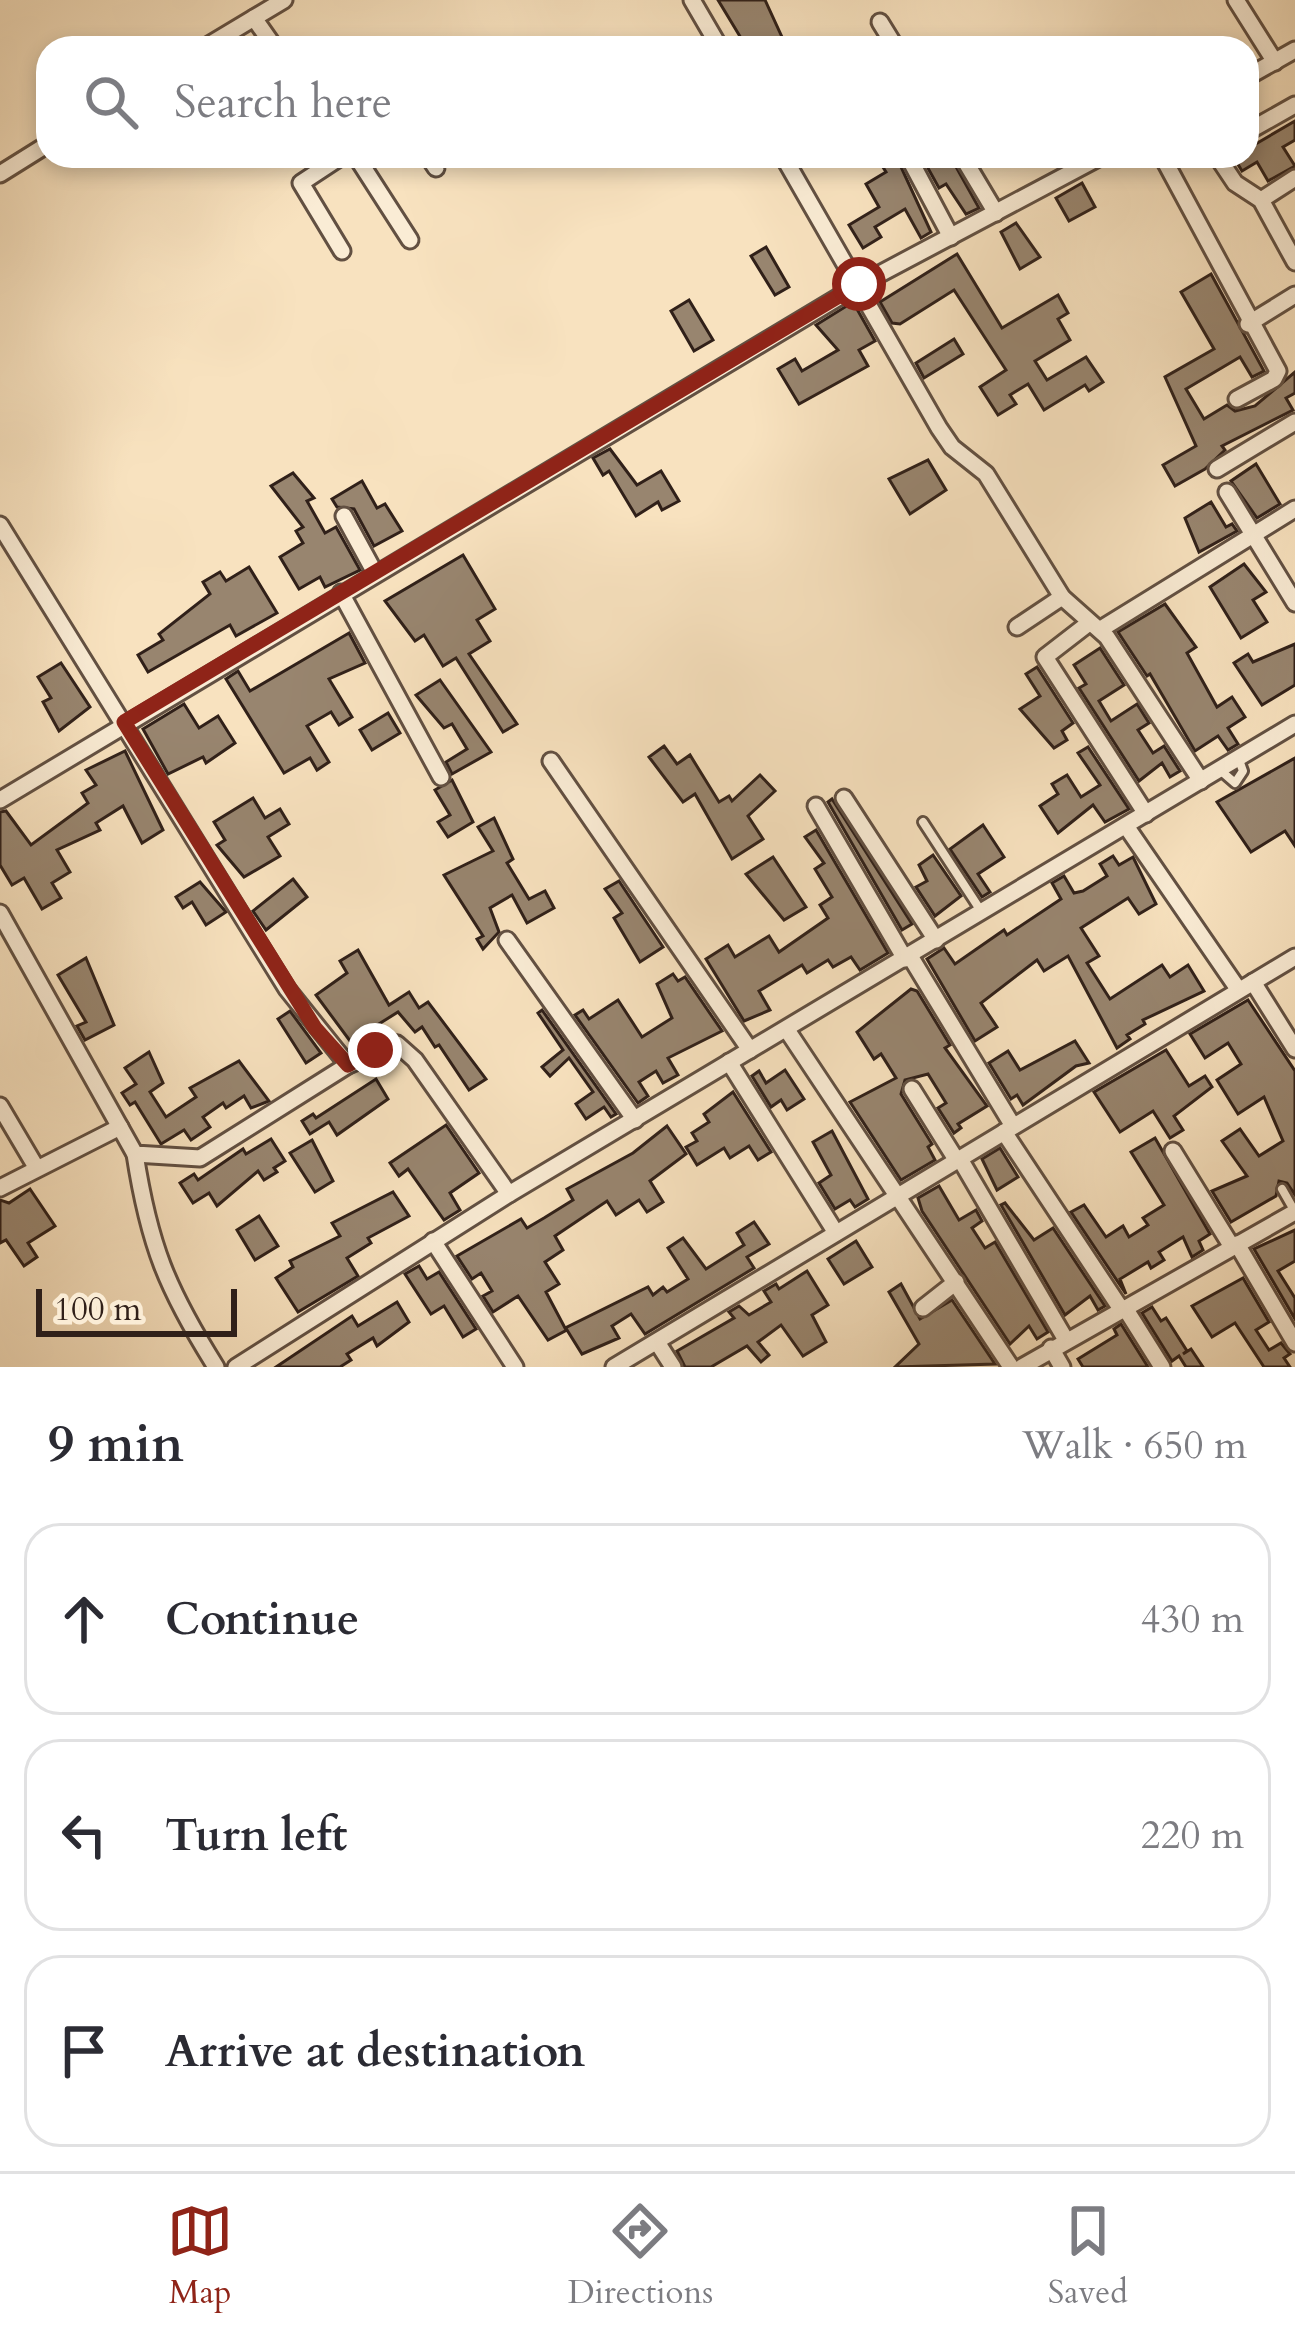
<!DOCTYPE html>
<meta charset="utf-8">
<style>
body{margin:0;font-family:Cardo,serif;background:#f2f2f3;color:#2b2b33}
.scale{position:absolute;left:36px;bottom:30px;width:201px;box-sizing:border-box;padding-left:12px;border:6px solid #302019;border-top:0;font-size:33px;line-height:42px;white-space:nowrap;color:#302019;-webkit-text-stroke:9px #faecd5;paint-order:stroke}
.stop{position:absolute;width:36px;height:36px;margin:-27px;border:9px solid #8f2418;border-radius:50%;background:#fff}
.stop.end{background:#8f2418;border-color:#fff;box-shadow:0 3px 12px #0008}
.list{margin:0;padding:0;list-style:none}
h2{display:flex;justify-content:space-between;align-items:center;height:156px;margin:0;padding:0 48px;font-size:51px}
h2 small{font-size:39px;font-weight:400;color:#7c7c81}
.list li{display:grid;grid-template-columns:78px 1fr auto;gap:36px;align-items:center;box-sizing:border-box;height:192px;margin:0 24px 24px;padding:0 24px;border:3px solid #e1e1e2;border-radius:36px}
.list b{display:block;font-size:45px;white-space:nowrap}
.list em{font-size:39px;font-style:normal;color:#7c7c81}
.icon{flex:none;width:66px;height:66px;fill:none;stroke:currentColor;stroke-width:2;stroke-linecap:round;stroke-linejoin:round}
.map{position:relative;flex:none;width:1295px;height:1367px;overflow:hidden}
.search{position:absolute;background:#fff;box-shadow:0 6px 18px #0003;left:36px;right:36px;top:36px;height:132px;display:flex;align-items:center;gap:30px;box-sizing:border-box;padding:0 42px;border-radius:36px;color:#7c7c81;font-size:45px}
.sheet{height:804px;background:#fff}
nav{display:flex;justify-content:space-around;align-items:center;box-sizing:border-box;height:168px;border-top:3px solid #e1e1e2;background:#fff;font-size:33px;color:#7c7c81}
nav a{display:grid;justify-items:center;gap:6px}
nav .on{color:#8f2418}
.map>svg:first-child{display:block}
.building{fill:#98856f;stroke:#302019;stroke-width:3}
.lines{fill:none;stroke-linecap:round;stroke-linejoin:round}
.lane-casing{stroke:#625042;stroke-width:14}
.street-casing{stroke:#625042;stroke-width:21}
.lane{stroke:#faecd5;stroke-width:8}
.street{stroke:#faecd5;stroke-width:15}
.route{stroke:#8f2418;stroke-width:15}
</style>
<div class="map">
<svg width="1295" height="1367" viewBox="0 0 1295 1367">
<rect width="100%" height="100%" fill="#f8e2bf"/>
<filter id="stains"><feTurbulence type="fractalNoise" baseFrequency=".00167" numOctaves="4"/><feColorMatrix values="0 0 0 0 .2 0 0 0 0 .09 0 0 0 0 .02 0 0 0 .5 -.17"/></filter>
<radialGradient id="worn" r=".72"><stop offset=".6" stop-color="#630" stop-opacity="0"/><stop offset="1" stop-color="#630" stop-opacity=".3"/></radialGradient>
<g class="building">
<polygon points="718,0 765,0 787,48 747,48"/>
<polygon points="1295,121 1295,140 1283,147 1295,166 1268,181 1257,162 1242,171 1233,156 1247,156 1247,149"/>
<polygon points="876,156 896,156 931,232 921,238 905,209 875,227 881,237 863,248 849,225 879,207 866,184 886,172"/>
<polygon points="932,156 950,156 979,208 966,214 946,184 939,188 924,161"/>
<polygon points="1082,183 1095,207 1069,221 1056,198"/>
<polygon points="1016,223 1040,257 1020,269 1001,232"/>
<polygon points="766,247 789,287 775,295 751,256"/>
<polygon points="957,254 1002,328 1058,295 1068,313 1058,319 1070,340 1035,361 1047,380 1086,357 1103,382 1089,391 1085,385 1044,410 1028,384 1010,395 1016,404 998,415 980,387 1006,370 954,290 900,324 892,323 880,302"/>
<polygon points="1211,274 1264,371 1252,377 1240,357 1186,389 1204,419 1227,405 1235,411 1255,406 1295,372 1295,393 1286,398 1293,410 1222,446 1225,450 1205,469 1175,486 1163,465 1196,446 1165,377 1214,349 1181,292"/>
<polygon points="689,300 713,340 694,351 671,311"/>
<polygon points="853,302 875,341 859,350 868,366 799,404 778,369 795,359 802,371 838,350 816,325"/>
<polygon points="954,339 963,354 924,378 916,363"/>
<polygon points="610,449 637,485 661,471 679,501 662,510 658,502 636,516 609,471 603,475 593,458"/>
<polygon points="928,460 946,490 910,514 889,479"/>
<polygon points="1256,464 1280,504 1257,518 1231,481"/>
<polygon points="293,473 314,498 307,501 325,533 336,527 360,570 325,587 320,577 299,589 280,557 303,543 296,531 303,527 271,486"/>
<polygon points="362,481 377,508 385,504 402,531 374,546 354,509 337,507 332,499"/>
<polygon points="1211,502 1226,527 1232,524 1237,531 1199,552 1185,518"/>
<polygon points="463,555 495,609 477,620 490,641 469,654 517,724 503,732 456,658 443,666 424,635 415,641 385,601"/>
<polygon points="1244,564 1266,592 1253,600 1267,622 1241,638 1210,587"/>
<polygon points="249,567 277,613 236,636 230,625 148,672 138,655 163,640 159,634 210,594 203,582 220,572 226,581"/>
<polygon points="1165,604 1196,647 1187,653 1217,707 1232,697 1245,717 1228,728 1238,744 1228,750 1218,736 1195,751 1150,674 1147,676 1118,632"/>
<polygon points="349,633 365,663 329,679 352,717 339,725 331,712 307,726 329,762 317,770 310,758 284,773 226,679 238,671 250,691"/>
<polygon points="1295,644 1295,685 1262,705 1234,663 1248,654 1253,662"/>
<polygon points="1100,648 1124,685 1099,701 1111,721 1137,704 1149,723 1138,730 1153,753 1164,746 1180,771 1170,777 1162,763 1139,781 1079,688 1086,684 1074,665"/>
<polygon points="61,663 90,707 59,731 43,702 51,698 38,677"/>
<polygon points="1037,667 1073,723 1062,731 1067,740 1054,748 1020,709 1040,696 1026,674"/>
<polygon points="440,680 491,752 452,774 446,762 467,749 452,724 444,728 416,695"/>
<polygon points="184,704 199,728 218,716 235,743 206,763 203,757 168,774 143,729"/>
<polygon points="388,713 400,733 372,750 360,730"/>
<polygon points="664,746 677,764 690,755 719,802 729,796 732,801 760,775 775,791 748,816 763,839 732,859 695,794 683,802 649,757"/>
<polygon points="1088,747 1129,809 1105,822 1093,805 1058,833 1040,806 1058,794 1052,784 1067,775 1081,797 1100,785 1078,753"/>
<polygon points="125,751 163,830 142,843 123,806 96,823 100,830 57,850 70,872 52,883 61,898 42,909 24,878 12,885 0,865 0,812 6,811 31,845 88,803 82,793 96,785 86,770"/>
<polygon points="1295,758 1295,846 1285,831 1251,852 1217,802"/>
<polygon points="452,780 473,822 448,837 438,822 450,815 435,790"/>
<polygon points="253,798 265,818 280,809 289,824 268,837 280,856 244,877 217,845 225,840 214,822"/>
<polygon points="832,799 912,924 902,930 828,802"/>
<polygon points="494,818 513,859 507,863 529,899 545,891 554,908 527,923 512,895 490,908 499,932 483,949 477,939 483,936 444,875 493,851 478,827"/>
<polygon points="983,825 1004,857 978,874 990,892 982,897 950,849"/>
<polygon points="816,830 888,953 860,970 851,957 833,967 828,960 807,973 802,965 759,991 770,1010 744,1021 706,959 728,945 735,957 769,936 779,952 828,918 820,905 832,897 815,869 824,863 805,837"/>
<polygon points="933,855 961,896 935,916 916,887 927,881 919,865"/>
<polygon points="1113,856 1119,865 1133,857 1156,904 1139,914 1128,898 1081,928 1099,956 1087,963 1110,999 1162,965 1170,977 1188,965 1204,991 1143,1020 1145,1024 1127,1035 1130,1039 1117,1048 1068,956 1044,971 1037,960 981,1003 997,1027 975,1041 927,959 944,948 955,964 1004,930 1007,935 1061,899 1052,883 1064,876 1074,893 1083,891 1107,876 1100,864"/>
<polygon points="773,857 806,907 784,920 746,874"/>
<polygon points="293,879 307,897 266,930 253,911"/>
<polygon points="619,881 663,947 640,962 614,918 622,913 605,889"/>
<polygon points="200,882 226,912 206,925 192,902 183,908 176,897"/>
<polygon points="358,950 389,1005 409,992 419,1008 428,1002 486,1079 469,1090 439,1045 435,1047 422,1027 415,1032 398,1012 366,1032 371,1042 356,1049 316,995 347,973 340,961"/>
<polygon points="86,958 114,1025 85,1040 77,1026 86,1022 58,975"/>
<polygon points="673,974 678,981 685,977 722,1031 668,1058 678,1075 663,1083 656,1071 639,1082 648,1096 638,1103 575,1015 583,1010 589,1019 618,1000 642,1037 672,1018 657,984"/>
<polygon points="911,989 917,991 950,1045 945,1048 987,1106 958,1124 961,1128 954,1133 938,1108 946,1103 928,1074 905,1080 901,1094 932,1144 928,1147 935,1160 901,1180 850,1102 896,1078 881,1054 874,1059 857,1032"/>
<polygon points="1248,1000 1295,1071 1295,1195 1287,1183 1279,1181 1276,1196 1231,1222 1212,1191 1247,1176 1222,1141 1240,1129 1259,1156 1283,1141 1264,1097 1238,1114 1217,1080 1241,1064 1228,1043 1205,1058 1190,1034"/>
<polygon points="542,1010 616,1114 611,1117 604,1107 586,1119 576,1104 593,1092 569,1058 550,1076 542,1067 563,1050 538,1013"/>
<polygon points="290,1011 321,1053 306,1063 278,1019"/>
<polygon points="1075,1041 1089,1063 1076,1066 1023,1105 1017,1095 1011,1099 989,1063 1008,1051 1020,1070"/>
<polygon points="1166,1050 1189,1086 1205,1076 1212,1087 1174,1116 1183,1130 1170,1138 1153,1111 1120,1132 1094,1092"/>
<polygon points="149,1052 163,1083 150,1092 166,1117 196,1097 190,1088 239,1061 269,1101 251,1108 244,1096 226,1108 223,1103 203,1117 210,1127 191,1140 184,1130 161,1144 135,1102 130,1105 122,1093 136,1084 125,1068"/>
<polygon points="785,1070 804,1099 787,1110 781,1100 771,1107 752,1076 759,1071 766,1083"/>
<polygon points="376,1079 388,1099 337,1135 329,1122 310,1134 302,1121 313,1114 316,1118"/>
<polygon points="733,1092 771,1152 758,1160 749,1146 730,1158 724,1148 697,1165 686,1147 697,1141 692,1133 709,1122 704,1114"/>
<polygon points="446,1125 479,1173 450,1193 460,1210 444,1220 408,1169 399,1176 390,1163"/>
<polygon points="667,1126 686,1154 650,1181 663,1202 647,1212 639,1200 616,1215 607,1201 555,1236 563,1250 545,1262 559,1284 546,1292 565,1328 648,1287 653,1295 663,1287 667,1292 688,1279 668,1248 683,1238 706,1269 744,1245 737,1233 754,1222 769,1244 747,1257 754,1268 645,1334 631,1314 612,1326 619,1338 582,1354 567,1330 548,1340 518,1296 493,1312 483,1296 492,1291 481,1273 472,1279 457,1256 521,1219 527,1228 544,1218 573,1200 567,1189 633,1153"/>
<polygon points="832,1131 868,1199 855,1207 850,1200 835,1209 819,1183 831,1175 813,1142"/>
<polygon points="1155,1138 1210,1234 1199,1241 1203,1250 1192,1257 1183,1237 1159,1252 1164,1260 1151,1268 1148,1262 1120,1279 1126,1294 1071,1212 1084,1205 1106,1237 1123,1226 1129,1237 1148,1225 1143,1218 1164,1205 1131,1152"/>
<polygon points="271,1139 285,1161 274,1168 277,1172 264,1180 258,1171 217,1206 209,1193 193,1203 180,1183 194,1174 198,1180 243,1149 246,1154"/>
<polygon points="312,1140 333,1181 315,1192 290,1153"/>
<polygon points="1000,1148 1018,1177 997,1190 982,1159"/>
<polygon points="939,1186 959,1220 976,1210 982,1221 972,1228 985,1248 995,1242 1048,1332 1037,1339 1029,1326 1010,1344 922,1211 918,1198"/>
<polygon points="30,1189 55,1226 28,1243 37,1257 24,1266 6,1240 0,1243 0,1200 9,1203"/>
<polygon points="393,1192 409,1216 368,1238 371,1243 347,1258 358,1276 298,1312 276,1278 293,1267 290,1261 340,1236 332,1223"/>
<polygon points="1005,1203 1034,1240 1053,1228 1105,1306 1098,1310 1090,1296 1065,1315 1001,1205"/>
<polygon points="259,1216 278,1246 255,1260 237,1230"/>
<polygon points="1295,1230 1295,1261 1278,1271 1295,1298 1295,1319 1254,1249"/>
<polygon points="856,1241 872,1267 844,1284 828,1259"/>
<polygon points="419,1266 427,1279 439,1272 476,1329 463,1337 444,1306 431,1314 405,1274"/>
<polygon points="807,1271 828,1305 812,1315 826,1342 803,1356 781,1325 758,1342 769,1355 761,1362 747,1346 711,1367 685,1367 677,1351 734,1318 729,1312 739,1306 749,1315 771,1302 764,1291 776,1284 779,1289"/>
<polygon points="1243,1278 1269,1322 1256,1330 1269,1350 1281,1343 1290,1354 1284,1358 1290,1367 1264,1367 1235,1323 1212,1337 1192,1306"/>
<polygon points="901,1284 920,1319 952,1300 995,1364 895,1367 919,1344 889,1292"/>
<polygon points="397,1302 409,1322 377,1346 373,1338 347,1354 351,1360 340,1367 276,1367 352,1316 358,1326"/>
<polygon points="1152,1307 1161,1321 1166,1318 1187,1351 1183,1354 1191,1349 1203,1367 1186,1367 1179,1356 1172,1361 1142,1313"/>
<polygon points="1121,1324 1148,1367 1083,1367 1078,1359 1117,1335 1114,1329"/>
</g>
<g class="lines">
<defs>
<g id="lane">
<polyline points="1220,770 1235,783 1243,771 1239,760"/>
<polyline points="923,822 981,911"/>
<polyline points="1282,1189 1294,1210"/>
</g>
<g id="street">
<polyline points="692,0 720,48"/>
<polyline points="1236,0 1275,62"/>
<polyline points="254,18 275,48"/>
<polyline points="880,22 896,48"/>
<polyline points="204,48 284,0"/>
<polyline points="1247,77 1295,50"/>
<polyline points="1247,132 1295,105"/>
<polyline points="356,156 410,240"/>
<polyline points="428,156 436,168"/>
<polyline points="783,156 939,428 952,447 986,474 1062,597 1107,637 1201,781"/>
<polyline points="908,156 951,237"/>
<polyline points="962,156 996,213"/>
<polyline points="1162,156 1278,371 1274,379 1237,399"/>
<polyline points="1217,156 1235,183 1261,200 1295,262"/>
<polyline points="0,174 48,144"/>
<polyline points="1261,200 1295,178"/>
<polyline points="342,251 301,183 342,156"/>
<polyline points="1248,324 1295,295"/>
<polyline points="1217,469 1295,422"/>
<polyline points="1227,492 1295,603"/>
<polyline points="344,516 375,573"/>
<polyline points="0,525 287,989 348,1065"/>
<polyline points="341,593 441,777"/>
<polyline points="1089,623 1045,657 1146,814"/>
<polyline points="1017,627 1062,597"/>
<polyline points="1101,629 1295,509"/>
<polyline points="551,761 750,1050"/>
<polyline points="844,798 936,940"/>
<polyline points="0,800 859,285 1102,156"/>
<polyline points="816,806 905,959"/>
<polyline points="1126,826 1238,989"/>
<polyline points="0,913 135,1154 200,1158 348,1065 397,1044 415,1060 509,1194"/>
<polyline points="507,940 635,1120"/>
<polyline points="910,956 1013,1126"/>
<polyline points="1253,982 1295,1049"/>
<polyline points="787,1030 1011,1367"/>
<polyline points="729,1062 836,1233"/>
<polyline points="912,1089 957,1161"/>
<polyline points="0,1106 36,1167"/>
<polyline points="1004,1132 1121,1309"/>
<polyline points="1173,1151 1232,1247"/>
<path d="M135 1154C149 1245 167 1289 216 1367"/>
<polyline points="960,1159 1066,1340"/>
<polyline points="0,1188 120,1127"/>
<polyline points="433,1241 515,1367"/>
<polyline points="1237,1244 1295,1343"/>
<polyline points="923,1308 956,1282"/>
<polyline points="1125,1308 1162,1367"/>
<polyline points="657,1342 673,1367"/>
<polyline points="1051,1348 1062,1367"/>
<polyline points="236,1367 509,1194 1295,724"/>
<polyline points="614,1367 1295,957"/>
<polyline points="1022,1367 1295,1212"/>
</g>
</defs>
<use href="#lane" class="lane-casing"/>
<use href="#street" class="street-casing"/>
<use href="#lane" class="lane"/>
<use href="#street" class="street"/>
</g>
<g class="lines">
<polyline class="route" points="375,1050 348,1065 315,1028 124,722 859,284"/>
</g>
<rect width="100%" height="100%" filter="url(#stains)"/>
<rect width="100%" height="100%" fill="url(#worn)"/>
</svg>
<div class="scale">100 m</div>
<div class="stop" style="left:859px;top:284px"></div>
<div class="stop end" style="left:375px;top:1050px"></div>
<div class="search"><svg class="icon" aria-label="search" viewBox="0 0 24 24"><circle cx="10" cy="10" r="6"/><path d="M15 15l6 6"/></svg>Search here</div>
</div>
<section class="sheet">
<h2>9 min<small>Walk · 650 m</small></h2>
<ul class="list">
<li><svg class="icon" aria-label="ahead" viewBox="0 0 24 24"><path d="M12 20V5M6 11l6-6 6 6"/></svg><div><b>Continue</b></div><em>430 m</em></li>
<li><svg class="icon" aria-label="left" viewBox="0 0 24 24"><path d="M17 20v-9H6M10 6l-5 5 5 5"/></svg><div><b>Turn left</b></div><em>220 m</em></li>
<li><svg class="icon" aria-label="arrive" viewBox="0 0 24 24"><path d="M6 21V4h12l-3 4 3 4H6"/></svg><div><b>Arrive at destination</b></div></li>
</ul>
</section>
<nav>
<a class="on"><svg class="icon" aria-label="map" viewBox="0 0 24 24"><path d="M3 6l6-2 6 2 6-2v14l-6 2-6-2-6 2zM9 4v14M15 6v14"/></svg>Map</a>
<a><svg class="icon" aria-label="directions" viewBox="0 0 24 24"><path d="M12 3l9 9-9 9-9-9zM9 14v-3h6M13 9l2 2-2 2"/></svg>Directions</a>
<a><svg class="icon" aria-label="saved" viewBox="0 0 24 24"><path d="M7 4h10v16l-5-4-5 4z"/></svg>Saved</a>
</nav>
